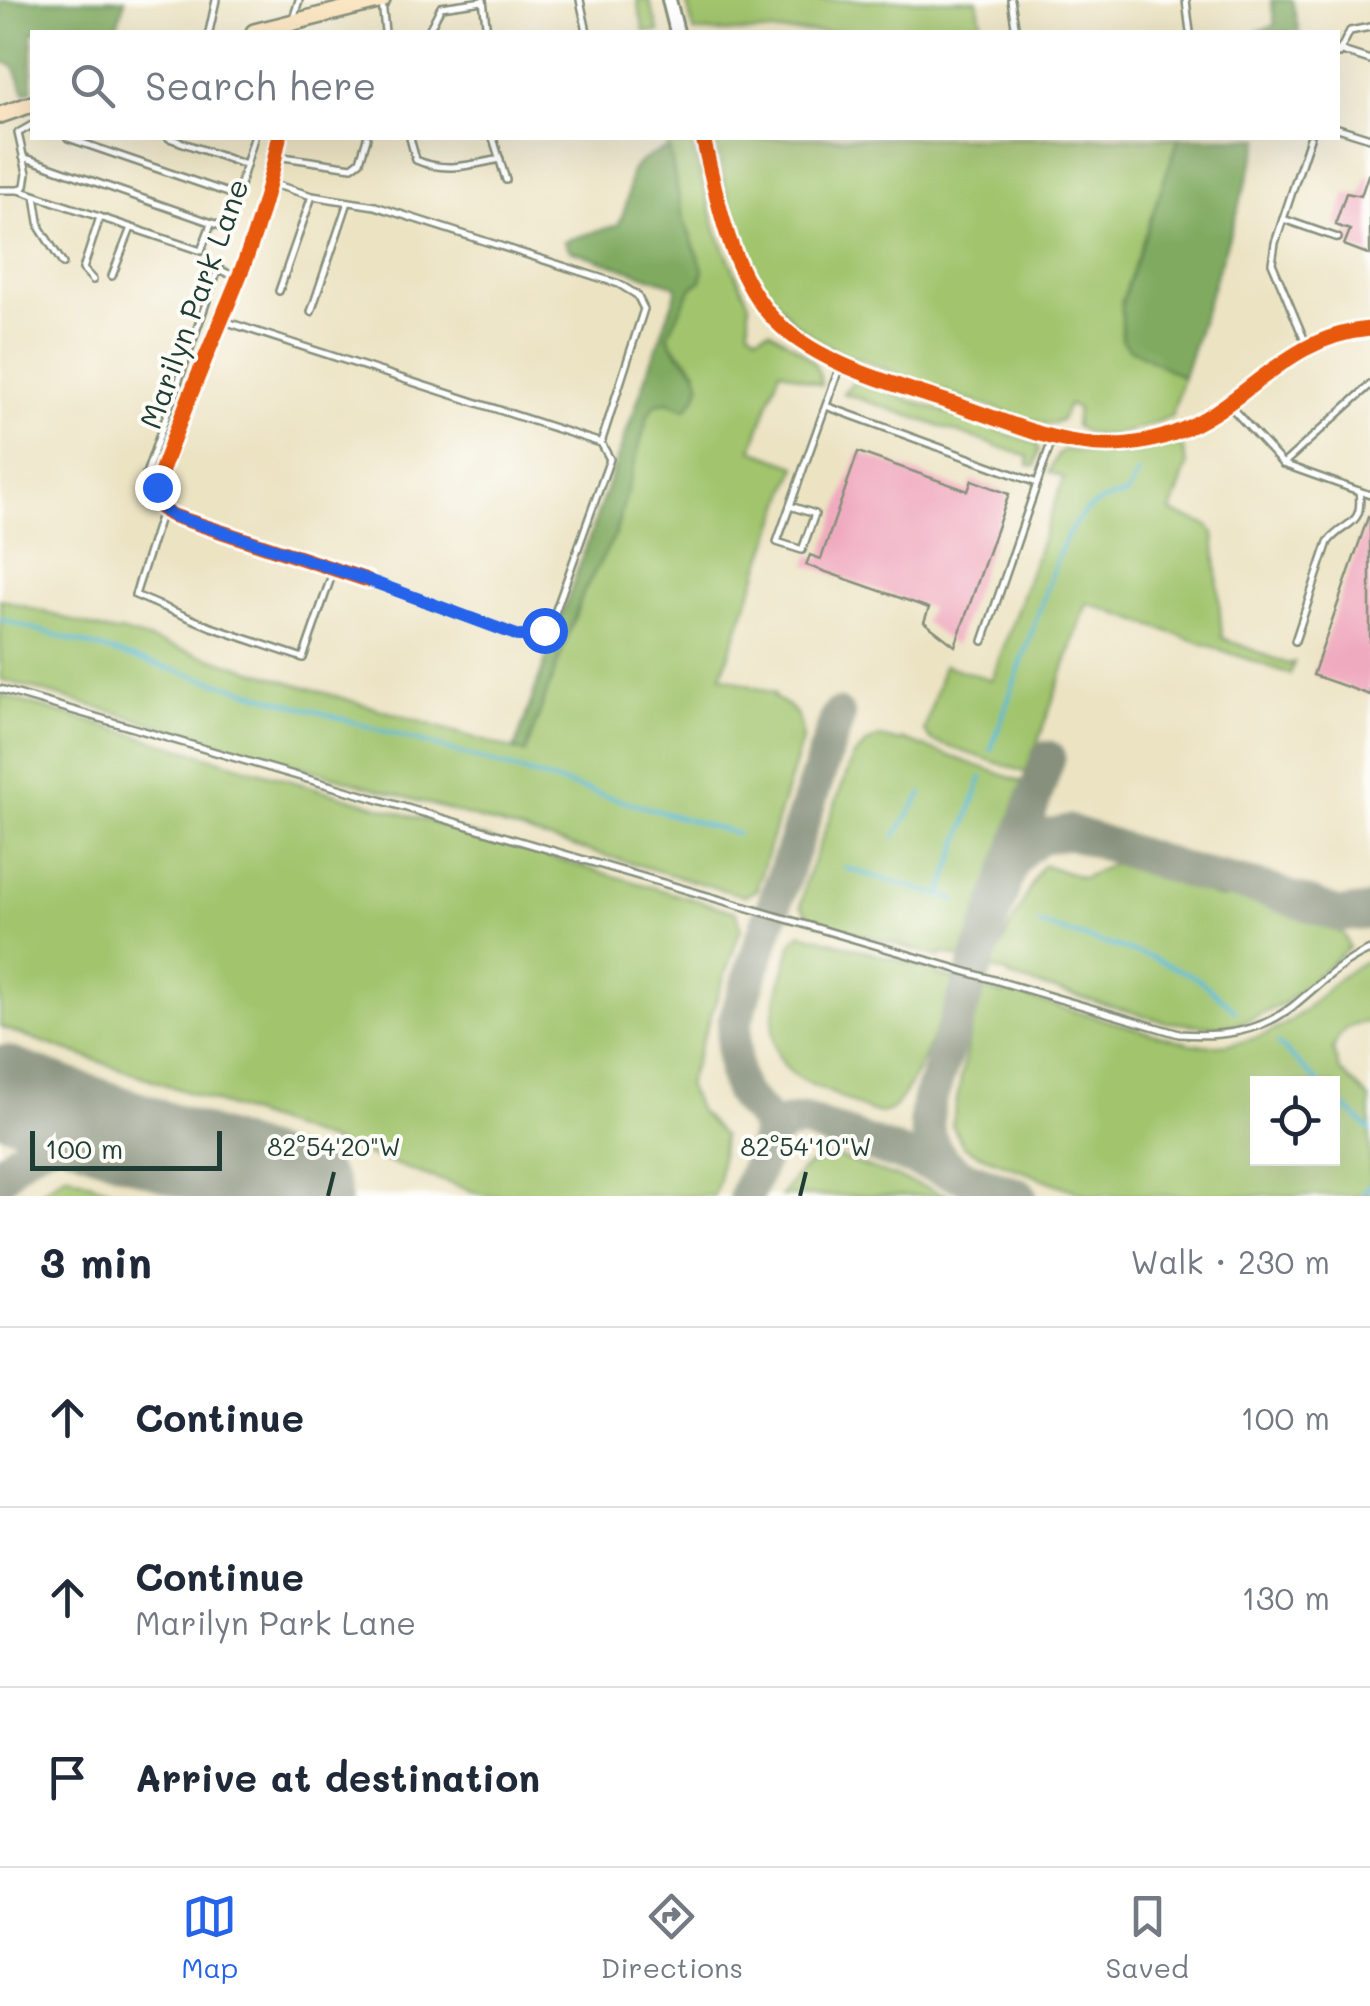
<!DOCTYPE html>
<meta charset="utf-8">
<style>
body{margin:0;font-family:Mali,sans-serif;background:#f2f2f3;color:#1f2937}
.controls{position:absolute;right:30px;bottom:30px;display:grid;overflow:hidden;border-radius:0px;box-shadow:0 10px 40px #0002}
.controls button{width:90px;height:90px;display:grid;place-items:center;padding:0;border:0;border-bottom:2px solid #e0e1e3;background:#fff;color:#1f2937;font:50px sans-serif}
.scale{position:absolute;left:30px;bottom:25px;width:192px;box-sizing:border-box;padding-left:10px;border:5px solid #1f3d34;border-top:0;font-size:28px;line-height:35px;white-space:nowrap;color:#1f3d34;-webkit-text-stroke:8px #fdfcf7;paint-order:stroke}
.stop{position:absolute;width:30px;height:30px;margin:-22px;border:8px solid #2563eb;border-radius:50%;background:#fff}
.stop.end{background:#2563eb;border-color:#fff;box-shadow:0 2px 10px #0008}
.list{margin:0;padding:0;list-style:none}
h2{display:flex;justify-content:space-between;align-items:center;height:130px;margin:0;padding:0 40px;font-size:42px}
h2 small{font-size:32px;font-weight:400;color:#747a83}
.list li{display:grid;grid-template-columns:65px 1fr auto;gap:30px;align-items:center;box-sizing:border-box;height:180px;padding:0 40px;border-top:2px solid #e0e1e3}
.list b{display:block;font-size:38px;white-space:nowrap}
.list p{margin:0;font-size:32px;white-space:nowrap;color:#747a83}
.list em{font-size:32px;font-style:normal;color:#747a83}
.icon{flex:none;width:55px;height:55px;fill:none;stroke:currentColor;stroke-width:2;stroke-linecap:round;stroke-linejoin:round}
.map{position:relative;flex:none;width:1370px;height:1196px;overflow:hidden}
.search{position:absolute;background:#fff;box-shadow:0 10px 40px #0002;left:30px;right:30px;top:30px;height:110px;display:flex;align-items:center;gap:25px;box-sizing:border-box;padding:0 35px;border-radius:0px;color:#747a83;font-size:38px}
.sheet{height:670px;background:#fff}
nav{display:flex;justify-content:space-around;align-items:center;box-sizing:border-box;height:140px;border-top:2px solid #e0e1e3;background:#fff;font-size:28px;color:#747a83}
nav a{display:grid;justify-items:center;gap:5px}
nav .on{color:#2563eb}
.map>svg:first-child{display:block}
.green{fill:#a1c46d;stroke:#608050;stroke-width:2.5;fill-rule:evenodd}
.forest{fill:#80aa60;stroke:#50744a;stroke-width:2.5}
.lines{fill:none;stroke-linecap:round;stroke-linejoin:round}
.stream{stroke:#55b8d4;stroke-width:4}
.taxiway{stroke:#86907c;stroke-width:35}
.runway{stroke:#86907c;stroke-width:88}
.building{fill:#f0aabf}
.service-casing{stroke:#86907c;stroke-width:10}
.minor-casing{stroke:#86907c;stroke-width:15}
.tertiary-casing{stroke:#86907c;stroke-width:18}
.secondary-casing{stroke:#86907c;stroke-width:20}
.service{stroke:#fff;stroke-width:5}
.minor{stroke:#fff;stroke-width:10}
.tertiary{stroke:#fff;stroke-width:12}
.secondary{stroke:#fbe6c4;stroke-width:15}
.cycleway-casing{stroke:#fdfcf7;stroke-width:21}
.cycleway{stroke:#e8590c;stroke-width:15}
.route{stroke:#2563eb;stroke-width:12}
.ticks{fill:none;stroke:#1f3d34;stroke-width:4}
.labels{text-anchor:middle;stroke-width:8;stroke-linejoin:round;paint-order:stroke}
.street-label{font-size:30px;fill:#1f3d34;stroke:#fdfcf7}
.ticks-label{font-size:25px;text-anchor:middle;fill:#1f3d34;stroke:#fdfcf7;stroke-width:8;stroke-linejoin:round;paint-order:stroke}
</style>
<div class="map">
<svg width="1370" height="1196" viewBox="0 0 1370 1196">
<rect width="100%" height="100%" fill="#fdfcf7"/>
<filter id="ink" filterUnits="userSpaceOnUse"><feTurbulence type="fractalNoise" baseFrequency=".01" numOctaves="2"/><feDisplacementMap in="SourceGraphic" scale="20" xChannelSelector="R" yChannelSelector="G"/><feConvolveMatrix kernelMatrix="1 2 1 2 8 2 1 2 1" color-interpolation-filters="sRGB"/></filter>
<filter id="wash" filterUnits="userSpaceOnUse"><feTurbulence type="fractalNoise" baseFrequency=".0048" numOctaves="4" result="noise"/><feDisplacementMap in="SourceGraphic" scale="40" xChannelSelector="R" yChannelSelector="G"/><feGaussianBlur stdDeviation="2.25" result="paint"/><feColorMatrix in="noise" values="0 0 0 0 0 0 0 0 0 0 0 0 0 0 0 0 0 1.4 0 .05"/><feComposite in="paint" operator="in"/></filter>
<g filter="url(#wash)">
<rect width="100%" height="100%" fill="#ece3c3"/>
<g class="green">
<polygon points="637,0 649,0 659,32 644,32"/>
<polygon points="686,0 977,0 983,32 694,32"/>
<path d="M667 138H690L717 232 749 303V329L757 335 770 330C791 345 821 357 821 385L780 370 752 450 796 466 721 676 775 694 774 698C795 706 802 718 802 740L756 890 744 896 0 679V599L114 633 121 631 524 753 584 591 615 535 648 415 656 404 668 402 697 370 671 343 668 334 690 290 701 280 703 269 683 218Z"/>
<path d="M714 138H1179L1122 301V340L1129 348 1183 377 1172 416C1145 427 1101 446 1075 426L1077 408 1068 405 1061 420 1048 425 962 398 842 353 814 337 793 321 758 280 737 237Z"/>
<polygon points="854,381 1036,443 1039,450 1035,467 1028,465 1029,457 843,393"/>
<polygon points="1181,443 1187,465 1171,512 1207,525 1214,533 1222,638 1288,664 1294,662 1290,674 1087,603 1027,773 932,741 924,731 944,665 992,680 1064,478 1049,472 1057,456 1064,450 1126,455"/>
<polygon points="0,695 736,912 741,928 687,1085 699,1111 723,1136 719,1180 714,1196 486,1196 0,1027"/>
<polygon points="879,737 901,742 902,739 1023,782 963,959 942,953 940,957 811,920 801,906 805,883 853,757 866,744"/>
<polygon points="1116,862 1220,898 1241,897 1337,929 1345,936 1349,948 1283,1004 1247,1021 1221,1027 1166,1022 1010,977 1010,974 990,968 1039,870 1044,865 1083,878"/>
<path d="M801 933 936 971V974L955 980C947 1005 910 1099 890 1110 874 1119 854 1103 840 1097 824 1089 805 1084 792 1073 754 1042 783 981 792 942Z"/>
<path d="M1370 959V1022C1350 1022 1339 1030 1333 1050L1340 1071 1370 1099V1196H1088L978 1154 963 1146 952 1125 971 1027 984 989 1003 995 1006 992 1191 1044C1229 1049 1272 1038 1302 1012 1328 990 1337 975 1370 959ZM1258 1084H1332V1158H1258Z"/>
<path d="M835 1156 950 1196H781C803 1168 798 1166 835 1156Z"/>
<polygon points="66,1174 129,1196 35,1196"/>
</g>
<g class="forest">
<polygon points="0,0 125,0 115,32 32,32 32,90 25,93 14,66 0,60"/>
<polygon points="1271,0 1292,0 1299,32 1256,32 1275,25"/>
<polygon points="1179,138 1261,138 1183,377 1129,348 1122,340 1122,301"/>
<path d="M669 148 683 218 703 269 701 280 690 290 668 335C676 366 723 370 686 409L668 402 656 404 648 415 615 535 584 591 525 753 514 750 676 293V286L570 250 564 241 618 225C642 181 609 170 669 148Z"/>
</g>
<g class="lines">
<g class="stream">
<polyline points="0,619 737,834"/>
<path d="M991 750 1058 556C1071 523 1088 499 1126 495L1138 473"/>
<polyline points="894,837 922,794"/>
<polyline points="845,868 956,900"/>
<polyline points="941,895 982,777"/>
<polyline points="1039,924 1150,957 1197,978 1235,1010"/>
<polyline points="1278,1044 1320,1084"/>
<polyline points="1332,1095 1370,1130"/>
<polyline points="1363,1192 1370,1185"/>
</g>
<g class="taxiway">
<polyline points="1012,863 1022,850 1040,837 1070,832 1193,873 1267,890 1339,915 1370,912"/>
<polyline points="767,1140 784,1124 804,1121 1020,1196"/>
<path d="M961 1175C932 1158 922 1133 929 1101L1048 758"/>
<path d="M0 1178C31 1136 76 1131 124 1132"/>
<path d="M746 1196C753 1176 769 1150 767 1129 765 1111 747 1105 741 1091 732 1071 733 1041 735 1021L838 716"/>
</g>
<polyline class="runway" points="0,1089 307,1196"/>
</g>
<g id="blocks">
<g class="building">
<polygon points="1368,175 1370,176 1370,255 1344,245 1350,230 1335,225 1346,193 1361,196"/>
<polygon points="858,452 968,491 972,480 1009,494 955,646 924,622 929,608 806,565 810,555 821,559"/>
<polygon points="1368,517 1370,518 1370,695 1313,675"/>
</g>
</g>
</g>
<g filter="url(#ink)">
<use href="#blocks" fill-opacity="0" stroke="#86907c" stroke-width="2.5"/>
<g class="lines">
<defs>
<g id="service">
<polyline points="483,0 487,32"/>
<polyline points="580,0 587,32"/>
<polyline points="1011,0 1016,32"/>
<polyline points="1186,0 1190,32"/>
<polyline points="382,1 385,32"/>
<polyline points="293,19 299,0"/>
<polyline points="209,32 216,0"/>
<polyline points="428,32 441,7 483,1"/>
<polyline points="1339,50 1370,60"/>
<polyline points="1338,54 1350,31 1370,27"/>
<polyline points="1338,128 1370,138"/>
<polyline points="68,138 237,196"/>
<polyline points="169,138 246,165"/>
<path d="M410 138 416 160C445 173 470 165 500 159"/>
<polyline points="493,138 506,180"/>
<polyline points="276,156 352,167 360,161 367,138"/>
<polyline points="23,157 221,226 228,226 254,138"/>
<polyline points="270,183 312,196 375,206 619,284 637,295 644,309 601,443"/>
<polyline points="0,190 19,190 201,251 211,224"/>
<polyline points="19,190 25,186 27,173 18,133 32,125"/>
<polyline points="35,196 40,228 63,264"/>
<polyline points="1283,219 1338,238"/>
<polyline points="112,276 131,228"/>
<polyline points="93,280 83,269 100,217"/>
<polyline points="279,291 312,196"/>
<polyline points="311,312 348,202"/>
<polyline points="224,321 601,443 610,459 552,621 534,636 519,636 367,580"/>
<polyline points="1307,346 1272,263 1275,243 1310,138"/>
<polyline points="1229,405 1283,464 1370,495"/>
<polyline points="826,406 1037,483"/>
<polyline points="1283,464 1370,385"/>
<polyline points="157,487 146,474 218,269 238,278"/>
<polyline points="790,506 815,514 802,550 777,542 840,366"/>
<polyline points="162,511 135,595 211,627 303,658 334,569"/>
<polyline points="983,641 1052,440"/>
<path d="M1295 641 1328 542C1345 520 1364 528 1359 491"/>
<path d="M0 689 1179 1034C1220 1037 1259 1033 1293 1006 1318 986 1339 963 1370 950"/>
</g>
<path id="minor" d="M279 138C269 192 252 248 230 299 210 347 190 394 172 442 167 458 157 477 157 494 156 506 163 511 174 516L367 580"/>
<g id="tertiary">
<polyline points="669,0 677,32"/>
<path d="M703 138C717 197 728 265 769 314 814 366 903 386 966 408 1004 421 1042 438 1082 443 1111 448 1144 444 1172 434 1248 407 1281 337 1370 329"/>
</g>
<g id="secondary">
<polyline points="254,32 382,0"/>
<polyline points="0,115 32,104"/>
</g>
</defs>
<use href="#service" class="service-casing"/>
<use href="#minor" class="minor-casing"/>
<use href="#tertiary" class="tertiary-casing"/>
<use href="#secondary" class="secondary-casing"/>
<use href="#service" class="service"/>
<use href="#minor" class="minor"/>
<use href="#tertiary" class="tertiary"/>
<use href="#secondary" class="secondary"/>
<defs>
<g id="cycleway">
<path d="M279 138C269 192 252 248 230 299 210 347 190 394 172 442 167 458 157 477 157 494 156 506 163 511 174 516L367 580"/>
<path d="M703 138C717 197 728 265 769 314 814 366 903 386 966 408 1004 421 1042 438 1082 443 1111 448 1144 444 1172 434 1248 407 1281 337 1370 329"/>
</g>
</defs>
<use href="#cycleway" class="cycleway-casing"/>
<use href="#cycleway" class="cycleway"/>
</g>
</g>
<g class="lines" filter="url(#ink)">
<path class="route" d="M157 487C156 503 160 509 174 516L368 580 519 636H534L544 630"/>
</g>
<path class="ticks" d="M328 1196 334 1172M800 1196 806 1172"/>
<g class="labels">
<g class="street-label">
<text transform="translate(195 304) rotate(-70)" y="10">Marilyn Park Lane</text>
</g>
</g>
<g class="ticks-label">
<text x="334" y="1156">82°54'20"W</text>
<text x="806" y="1156">82°54'10"W</text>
</g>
</svg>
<div class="controls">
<button><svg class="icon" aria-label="locate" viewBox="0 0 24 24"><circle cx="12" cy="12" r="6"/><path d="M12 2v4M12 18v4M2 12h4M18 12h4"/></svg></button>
</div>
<div class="scale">100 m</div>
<div class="stop" style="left:544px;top:630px"></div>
<div class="stop end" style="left:157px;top:487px"></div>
<div class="search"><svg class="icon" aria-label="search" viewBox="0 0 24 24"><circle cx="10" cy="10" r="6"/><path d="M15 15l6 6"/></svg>Search here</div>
</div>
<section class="sheet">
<h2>3 min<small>Walk · 230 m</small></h2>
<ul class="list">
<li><svg class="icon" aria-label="ahead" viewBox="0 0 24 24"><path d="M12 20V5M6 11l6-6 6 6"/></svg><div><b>Continue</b></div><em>100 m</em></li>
<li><svg class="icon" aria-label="ahead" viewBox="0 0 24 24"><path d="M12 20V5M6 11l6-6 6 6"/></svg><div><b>Continue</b><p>Marilyn Park Lane</p></div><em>130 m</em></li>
<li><svg class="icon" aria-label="arrive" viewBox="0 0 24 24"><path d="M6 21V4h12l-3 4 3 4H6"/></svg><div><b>Arrive at destination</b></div></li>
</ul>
</section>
<nav>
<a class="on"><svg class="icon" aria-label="map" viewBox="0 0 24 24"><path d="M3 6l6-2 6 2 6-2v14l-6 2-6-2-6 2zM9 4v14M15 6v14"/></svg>Map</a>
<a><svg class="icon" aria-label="directions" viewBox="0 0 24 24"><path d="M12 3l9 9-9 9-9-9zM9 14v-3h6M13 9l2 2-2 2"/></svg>Directions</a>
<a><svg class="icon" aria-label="saved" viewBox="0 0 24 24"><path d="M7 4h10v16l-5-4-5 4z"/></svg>Saved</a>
</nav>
